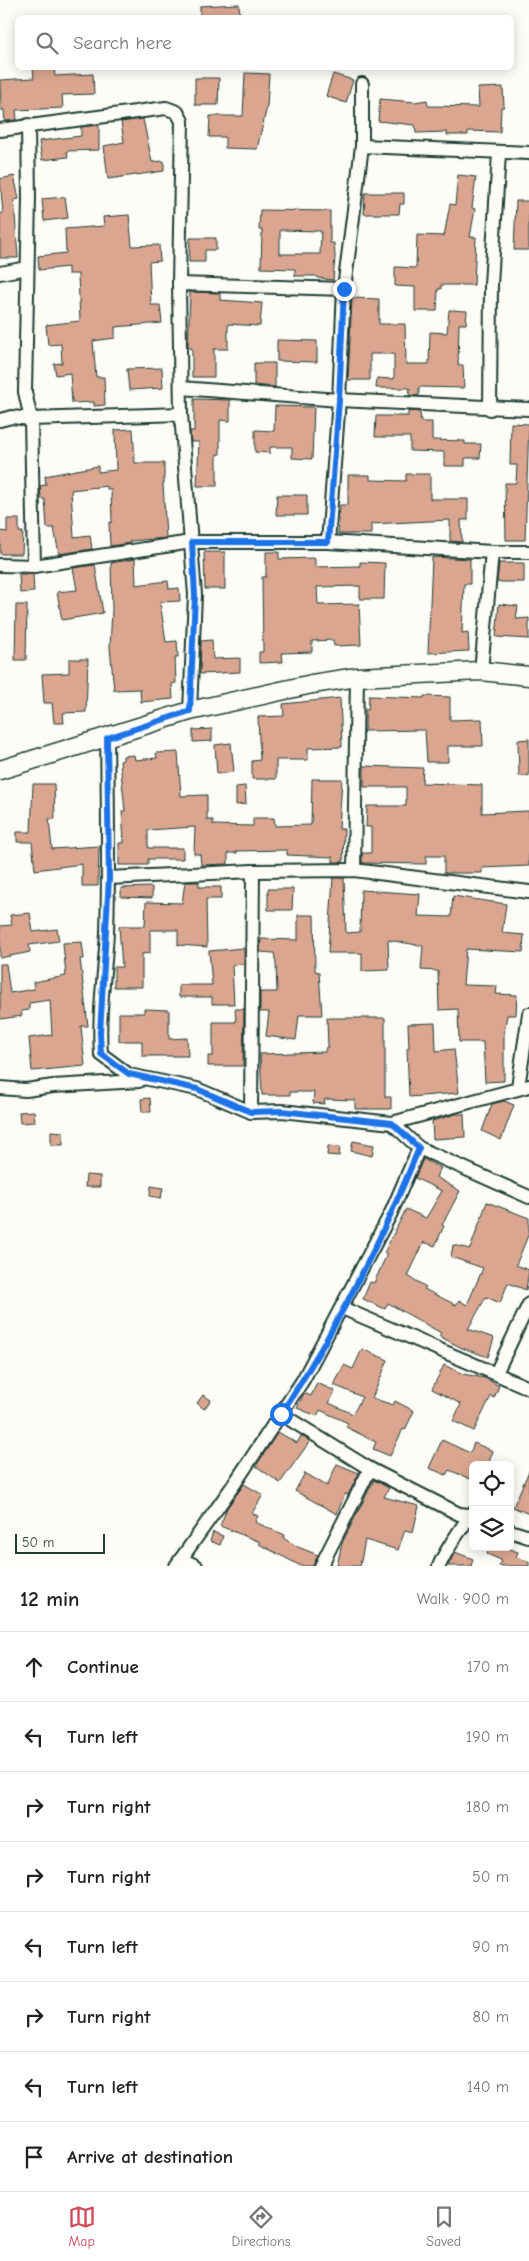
<!DOCTYPE html>
<meta charset="utf-8">
<style>
body{margin:0;font-family:"Comic Neue",sans-serif;background:#f2f2f2;color:#222}
.controls{position:absolute;right:15px;bottom:15px;display:grid;overflow:hidden;border-radius:8px;box-shadow:0 2px 12px #0003}
.controls button{width:45px;height:45px;display:grid;place-items:center;padding:0;border:0;border-bottom:1px solid #e0e0e0;background:#fff;color:#222;font:25px sans-serif}
.scale{position:absolute;left:15px;bottom:12px;width:90px;box-sizing:border-box;padding-left:5px;border:2px solid #1f3d34;border-top:0;font-size:14px;line-height:18px;white-space:nowrap;color:#1f3d34;-webkit-text-stroke:4px #fdfcf7;paint-order:stroke}
.stop{position:absolute;width:15px;height:15px;margin:-11px;border:4px solid #1a73e8;border-radius:50%;background:#fff}
.stop.end{background:#1a73e8;border-color:#fff;box-shadow:0 1px 5px #0008}
.list{margin:0;padding:0;list-style:none}
h2{display:flex;justify-content:space-between;align-items:center;height:65px;margin:0;padding:0 20px;font-size:21px}
h2 small{font-size:16px;font-weight:400;color:#767676}
.list li{display:grid;grid-template-columns:32px 1fr auto;gap:15px;align-items:center;box-sizing:border-box;height:70px;padding:0 20px;border-top:1px solid #e0e0e0}
.list b{display:block;font-size:19px;white-space:nowrap}
.list em{font-size:16px;font-style:normal;color:#767676}
.icon{flex:none;width:28px;height:28px;fill:none;stroke:currentColor;stroke-width:2;stroke-linecap:round;stroke-linejoin:round}
.map{position:relative;flex:none;width:529px;height:1566px;overflow:hidden}
.search{position:absolute;background:#fff;box-shadow:0 2px 12px #0003;left:15px;right:15px;top:15px;height:55px;display:flex;align-items:center;gap:12px;box-sizing:border-box;padding:0 18px;border-radius:8px;color:#767676;font-size:19px}
.sheet{height:625px;background:#fff}
nav{display:flex;justify-content:space-around;align-items:center;box-sizing:border-box;height:70px;border-top:1px solid #e0e0e0;background:#fff;font-size:14px;color:#767676}
nav a{display:grid;justify-items:center;gap:2px}
nav .on{color:#d1495b}
.map>svg:first-child{display:block}
.building{fill:#dba690;stroke:#1f3d34;fill-rule:evenodd}
.lines{fill:none;stroke-linecap:round;stroke-linejoin:round}
.street-casing{stroke:#1f3d34;stroke-width:16}
.secondary-casing{stroke:#1f3d34;stroke-width:21}
.street{stroke:#fdfcf7;stroke-width:12}
.secondary{stroke:#fdfcf7;stroke-width:18}
.route{stroke:#1a73e8;stroke-width:6}
</style>
<div class="map">
<svg width="529" height="1566" viewBox="0 0 529 1566">
<rect width="100%" height="100%" fill="#fdfcf7"/>
<filter id="ink" filterUnits="userSpaceOnUse"><feTurbulence type="fractalNoise" baseFrequency=".02" numOctaves="2"/><feDisplacementMap in="SourceGraphic" scale="10" xChannelSelector="R" yChannelSelector="G"/><feConvolveMatrix kernelMatrix="1 2 1 2 8 2 1 2 1" color-interpolation-filters="sRGB"/></filter>
<g filter="url(#ink)">
<g class="building">
<polygon points="239,4 240,18 200,18 200,6"/>
<polygon points="33,68 54,68 55,76 93,74 94,94 62,95 63,108 16,110 17,120 5,121 4,110 1,110 0,80 34,78"/>
<polygon points="245,73 269,74 267,107 257,149 225,148 225,137 209,137 210,116 243,116"/>
<polygon points="333,74 353,80 346,103 326,96"/>
<polygon points="195,78 219,78 218,105 195,105"/>
<polygon points="503,87 504,107 501,107 500,132 468,131 468,135 447,135 447,132 416,133 415,125 378,121 380,99 415,102 427,100 428,106 479,107 478,88"/>
<polygon points="143,119 152,162 164,161 164,171 108,179 104,146 124,142 121,122"/>
<polygon points="99,125 99,150 67,151 68,157 42,160 39,141 81,136 81,127"/>
<polygon points="458,175 476,177 472,208 475,209 470,237 476,237 474,285 441,285 441,289 438,289 437,311 415,311 415,287 395,286 395,267 416,268 417,235 444,236 450,204 455,205"/>
<polygon points="14,176 19,199 14,200 18,258 0,258 0,213 3,213 0,179"/>
<polygon points="365,193 404,193 404,204 400,204 399,214 364,214"/>
<polygon points="65,197 68,218 44,221 42,199"/>
<polygon points="516,201 529,201 529,250 514,250"/>
<path d="M260 210 330 211V243H334L335 257 333 280 318 278 316 276H295V269L261 268 262 230H259ZM280 230 321 231 320 254H280Z"/>
<polygon points="129,215 132,246 159,245 160,261 149,262 151,305 160,305 162,323 115,327 115,338 93,341 96,377 104,377 105,405 94,406 94,402 72,403 70,373 56,375 54,364 62,363 61,344 48,345 46,325 80,321 78,274 68,274 68,267 39,270 38,256 66,253 65,229 104,226 103,217"/>
<polygon points="190,238 216,238 216,250 205,250 205,262 189,262"/>
<polygon points="190,292 220,293 220,300 262,303 260,326 228,324 228,349 214,349 214,377 192,377 192,348 188,348"/>
<polygon points="352,298 379,299 379,324 405,324 406,364 429,364 430,332 447,333 449,310 467,311 466,324 459,324 458,365 463,365 464,388 419,387 419,396 409,395 410,388 376,388 377,378 394,379 394,354 370,354 370,380 348,380"/>
<polygon points="277,340 317,341 317,362 277,361"/>
<polygon points="254,363 275,363 275,387 254,385"/>
<polygon points="162,368 163,388 129,390 127,369"/>
<polygon points="194,399 230,400 230,421 220,420 220,454 217,454 217,486 197,486 199,442 191,442 190,431 194,431"/>
<polygon points="275,406 314,407 312,459 292,458 292,447 270,447 270,453 255,452 255,430 274,431"/>
<polygon points="408,411 420,412 421,422 432,422 432,440 465,441 465,444 481,444 480,458 465,458 465,466 444,466 444,452 410,451 410,437 375,437 376,416 408,416"/>
<polygon points="511,423 529,424 525,540 506,540 505,483 516,483 517,465 510,465"/>
<polygon points="133,429 135,463 164,463 164,483 163,483 166,538 130,541 130,543 110,546 109,523 112,522 111,489 107,489 107,486 71,490 74,537 90,535 92,549 59,554 54,528 47,528 45,499 41,499 40,486 46,485 45,476 98,466 98,472 116,470 115,430"/>
<polygon points="406,474 430,474 430,499 468,499 468,520 461,520 462,542 450,541 450,520 371,524 371,534 338,534 340,505 348,505 348,475 370,475 370,480 406,481"/>
<polygon points="277,495 307,495 307,515 276,515"/>
<polygon points="7,519 19,519 19,532 23,532 22,554 0,554 0,531 7,532"/>
<polygon points="204,552 225,552 225,589 205,589"/>
<polygon points="266,552 279,552 279,559 315,558 315,567 360,566 360,562 385,563 384,599 360,599 360,586 317,587 318,605 359,604 361,645 334,646 333,640 312,641 312,652 282,653 283,662 259,663 259,652 263,652 262,577 266,577"/>
<polygon points="432,557 470,559 470,584 464,584 462,633 468,632 469,651 428,653"/>
<polygon points="135,559 136,585 168,581 169,589 179,588 180,601 160,602 166,642 177,641 178,657 175,657 176,683 172,684 173,699 141,702 140,689 114,690 110,647 112,610 111,563"/>
<polygon points="499,563 524,563 524,582 497,582"/>
<polygon points="95,565 103,613 62,620 57,592 77,590 73,568"/>
<polygon points="19,574 33,574 34,592 20,593"/>
<polygon points="499,604 518,606 516,619 529,618 529,639 496,637"/>
<polygon points="16,605 27,605 26,660 15,660"/>
<polygon points="212,640 213,659 240,658 240,672 200,674 201,641"/>
<polygon points="69,659 88,659 86,712 63,713 64,723 54,723 52,703 44,703 42,674 69,673"/>
<polygon points="369,696 424,698 424,696 450,697 450,720 482,719 483,746 448,746 448,762 427,762 425,730 365,731 365,710 368,710"/>
<polygon points="340,698 342,747 308,748 308,760 276,760 276,779 252,779 252,761 260,760 258,717 284,716 283,704"/>
<polygon points="212,729 212,741 193,742 193,730"/>
<polygon points="529,739 529,776 519,776 518,740"/>
<polygon points="231,743 234,772 217,774 215,745"/>
<polygon points="178,752 181,796 207,795 207,820 213,820 213,825 253,826 253,818 274,818 275,826 311,825 312,779 342,779 339,829 344,829 343,862 333,862 333,857 287,855 287,850 237,851 237,853 228,853 228,864 201,865 200,854 194,854 195,827 148,830 148,848 183,848 183,859 148,859 148,865 119,865 119,843 124,843 122,811 125,811 120,761 123,760 123,756 134,755 135,760 157,758 156,753"/>
<polygon points="364,766 423,768 422,783 482,785 482,813 529,811 529,866 482,868 482,873 444,873 444,856 426,856 426,864 362,863 362,853 371,853 371,827 366,827 367,806 406,806 406,787 364,787"/>
<polygon points="33,784 54,784 55,819 49,819 52,849 99,846 98,886 82,886 82,864 35,870 32,842 17,842 17,832 31,832"/>
<polygon points="245,786 246,804 236,805 236,787"/>
<polygon points="333,878 344,878 346,933 360,932 361,890 420,894 418,916 451,917 453,896 506,904 502,933 524,935 523,952 466,949 463,985 497,986 496,994 517,995 516,1015 507,1015 504,1034 504,1081 485,1082 483,1042 459,1042 458,1009 439,1010 438,971 421,970 423,946 388,940 389,970 362,971 362,953 328,953"/>
<polygon points="185,882 199,882 199,887 221,887 221,899 206,899 207,947 178,945 178,930 150,930 150,953 142,954 142,987 114,987 114,967 122,967 119,926 145,926 146,902 182,903"/>
<polygon points="152,887 152,898 121,897 121,888"/>
<polygon points="268,889 293,889 292,910 268,910"/>
<polygon points="30,913 33,932 57,929 59,941 29,945 30,952 0,958 0,926 12,925 10,915"/>
<polygon points="298,915 314,915 315,971 319,972 322,1015 299,1015 296,1040 266,1036 269,1012 260,1012 260,992 277,992 276,964 274,953 260,952 261,939 298,940"/>
<polygon points="82,942 84,959 80,959 88,1026 81,1026 85,1066 32,1071 29,1038 52,1035 50,1000 29,1003 29,1010 21,1011 22,1016 0,1019 0,964 6,964 10,993 34,989 33,982 66,976 63,943"/>
<polygon points="244,948 244,964 232,965 234,1004 212,1004 212,997 179,997 179,985 212,985 209,951"/>
<polygon points="144,1009 169,1010 169,1039 187,1038 188,1056 142,1056 142,1041 119,1041 119,1013 144,1013"/>
<polygon points="235,1009 244,1009 243,1066 208,1066 208,1056 213,1056 213,1022 236,1022"/>
<polygon points="327,1018 385,1018 385,1097 391,1097 391,1109 355,1109 355,1100 325,1099 324,1104 313,1103 314,1092 290,1092 290,1095 262,1095 260,1054 325,1052 326,1047 328,1047"/>
<polygon points="435,1023 436,1051 454,1049 459,1093 409,1097 407,1048 409,1048 408,1024"/>
<polygon points="150,1098 151,1112 142,1112 141,1099"/>
<polygon points="504,1101 514,1105 501,1140 482,1131 492,1104"/>
<polygon points="34,1111 35,1122 20,1123 19,1112"/>
<polygon points="456,1114 464,1114 465,1137 433,1139 432,1121"/>
<polygon points="51,1131 63,1132 63,1145 51,1145"/>
<polygon points="353,1141 374,1145 372,1156 351,1151"/>
<polygon points="328,1146 340,1147 339,1156 327,1155"/>
<polygon points="423,1159 441,1168 436,1177 460,1191 442,1225 444,1226 435,1246 424,1242 408,1276 426,1287 424,1289 456,1305 459,1300 467,1305 483,1268 451,1257 453,1245 470,1249 487,1202 529,1218 529,1233 516,1265 529,1270 526,1290 508,1283 500,1303 486,1297 468,1329 494,1338 488,1357 462,1348 439,1336 441,1333 388,1303 385,1309 363,1299 370,1282 374,1283 387,1254 384,1253 406,1209 426,1218 442,1191 415,1178"/>
<polygon points="86,1175 100,1176 100,1187 85,1187"/>
<polygon points="151,1186 163,1188 161,1198 150,1196"/>
<polygon points="362,1349 388,1360 372,1398 393,1405 395,1401 414,1411 405,1430 403,1429 390,1456 373,1449 376,1442 346,1427 348,1423 320,1410 317,1416 297,1408 304,1393 311,1396 317,1383 335,1391 329,1403 353,1414 362,1397 334,1385 344,1365 353,1369"/>
<polygon points="444,1365 463,1374 485,1378 499,1386 494,1398 491,1396 474,1431 453,1421 461,1404 432,1389"/>
<polygon points="203,1395 211,1400 204,1409 197,1403"/>
<polygon points="278,1432 297,1443 301,1436 310,1441 280,1483 256,1466"/>
<polygon points="442,1440 470,1453 474,1443 493,1451 488,1465 473,1465 473,1480 449,1470 446,1475 429,1468"/>
<polygon points="337,1464 359,1473 348,1495 345,1494 337,1514 295,1491 305,1473 327,1486"/>
<polygon points="529,1471 529,1514 513,1507"/>
<polygon points="374,1480 389,1488 384,1497 419,1506 413,1532 405,1530 398,1550 365,1540 360,1566 337,1566 342,1543"/>
<polygon points="244,1484 263,1495 252,1513 258,1516 255,1522 285,1535 283,1538 298,1547 318,1555 313,1566 301,1566 259,1544 260,1542 220,1526 227,1508"/>
<polygon points="213,1532 223,1536 220,1545 210,1541"/>
<polygon points="490,1547 505,1547 518,1552 516,1557 529,1562 529,1566 499,1566 501,1560 487,1554"/>
<polygon points="455,1552 473,1559 471,1566 448,1566"/>
</g>
<g class="lines">
<defs>
<g id="street">
<polyline points="28,125 29,198 25,392 31,419 34,566"/>
<polyline points="0,130 166,108 177,112 182,121 179,284 181,414 195,595 190,711"/>
<polyline points="362,146 529,153"/>
<polyline points="0,273 27,268"/>
<polyline points="179,284 344,289"/>
<polyline points="181,388 339,400 529,409"/>
<polyline points="490,409 491,285 499,153"/>
<polyline points="0,420 12,417 31,419 181,414"/>
<polyline points="328,542 339,400 344,289 362,146 362,84"/>
<polyline points="0,565 34,566 191,542 328,542 492,552 529,552"/>
<polyline points="481,671 492,552"/>
<path d="M107 738C108 803 109 868 107 932 105 973 98 1014 101 1054L129 1075 197 1089 251 1112 282 1111 392 1123 419 1148 391 1213 303 1380 235 1483 176 1566"/>
<polyline points="354,870 357,677"/>
<polyline points="109,878 253,871 354,870 529,892"/>
<polyline points="518,1087 529,1014"/>
<polyline points="0,1088 26,1090 53,1086 139,1081"/>
<polyline points="251,1112 253,871"/>
<polyline points="392,1123 529,1086"/>
<polyline points="419,1148 529,1197"/>
<polyline points="342,1308 529,1388"/>
<polyline points="496,1373 529,1304"/>
<polyline points="281,1414 370,1469 459,1514 470,1515"/>
<polyline points="510,1531 529,1537"/>
<polyline points="181,1559 196,1566"/>
<polyline points="321,1566 370,1469"/>
<path d="M439 1566C447 1547 459 1533 470 1515L473 1516"/>
</g>
<polyline id="secondary" points="0,770 190,711 312,684 357,677 481,671 529,676"/>
</defs>
<use href="#street" class="street-casing"/>
<use href="#secondary" class="secondary-casing"/>
<use href="#street" class="street"/>
<use href="#secondary" class="secondary"/>
</g>
</g>
<g class="lines" filter="url(#ink)">
<path class="route" d="M281 1414C335 1331 382 1240 419 1148L392 1123 282 1111 251 1112 197 1089 129 1074 101 1054 100 1033 109 878 107 738 190 711 195 595 192 542H328L339 400 344 289"/>
</g>
</svg>
<div class="controls">
<button><svg class="icon" aria-label="locate" viewBox="0 0 24 24"><circle cx="12" cy="12" r="6"/><path d="M12 2v4M12 18v4M2 12h4M18 12h4"/></svg></button>
<button><svg class="icon" aria-label="layers" viewBox="0 0 24 24"><path d="M12 4l9 5-9 5-9-5zM3 14l9 5 9-5"/></svg></button>
</div>
<div class="scale">50 m</div>
<div class="stop" style="left:281px;top:1414px"></div>
<div class="stop end" style="left:344px;top:289px"></div>
<div class="search"><svg class="icon" aria-label="search" viewBox="0 0 24 24"><circle cx="10" cy="10" r="6"/><path d="M15 15l6 6"/></svg>Search here</div>
</div>
<section class="sheet">
<h2>12 min<small>Walk · 900 m</small></h2>
<ul class="list">
<li><svg class="icon" aria-label="ahead" viewBox="0 0 24 24"><path d="M12 20V5M6 11l6-6 6 6"/></svg><div><b>Continue</b></div><em>170 m</em></li>
<li><svg class="icon" aria-label="left" viewBox="0 0 24 24"><path d="M17 20v-9H6M10 6l-5 5 5 5"/></svg><div><b>Turn left</b></div><em>190 m</em></li>
<li><svg class="icon" aria-label="right" viewBox="0 0 24 24"><path d="M7 20v-9h11M14 6l5 5-5 5"/></svg><div><b>Turn right</b></div><em>180 m</em></li>
<li><svg class="icon" aria-label="right" viewBox="0 0 24 24"><path d="M7 20v-9h11M14 6l5 5-5 5"/></svg><div><b>Turn right</b></div><em>50 m</em></li>
<li><svg class="icon" aria-label="left" viewBox="0 0 24 24"><path d="M17 20v-9H6M10 6l-5 5 5 5"/></svg><div><b>Turn left</b></div><em>90 m</em></li>
<li><svg class="icon" aria-label="right" viewBox="0 0 24 24"><path d="M7 20v-9h11M14 6l5 5-5 5"/></svg><div><b>Turn right</b></div><em>80 m</em></li>
<li><svg class="icon" aria-label="left" viewBox="0 0 24 24"><path d="M17 20v-9H6M10 6l-5 5 5 5"/></svg><div><b>Turn left</b></div><em>140 m</em></li>
<li><svg class="icon" aria-label="arrive" viewBox="0 0 24 24"><path d="M6 21V4h12l-3 4 3 4H6"/></svg><div><b>Arrive at destination</b></div></li>
</ul>
</section>
<nav>
<a class="on"><svg class="icon" aria-label="map" viewBox="0 0 24 24"><path d="M3 6l6-2 6 2 6-2v14l-6 2-6-2-6 2zM9 4v14M15 6v14"/></svg>Map</a>
<a><svg class="icon" aria-label="directions" viewBox="0 0 24 24"><path d="M12 3l9 9-9 9-9-9zM9 14v-3h6M13 9l2 2-2 2"/></svg>Directions</a>
<a><svg class="icon" aria-label="saved" viewBox="0 0 24 24"><path d="M7 4h10v16l-5-4-5 4z"/></svg>Saved</a>
</nav>
